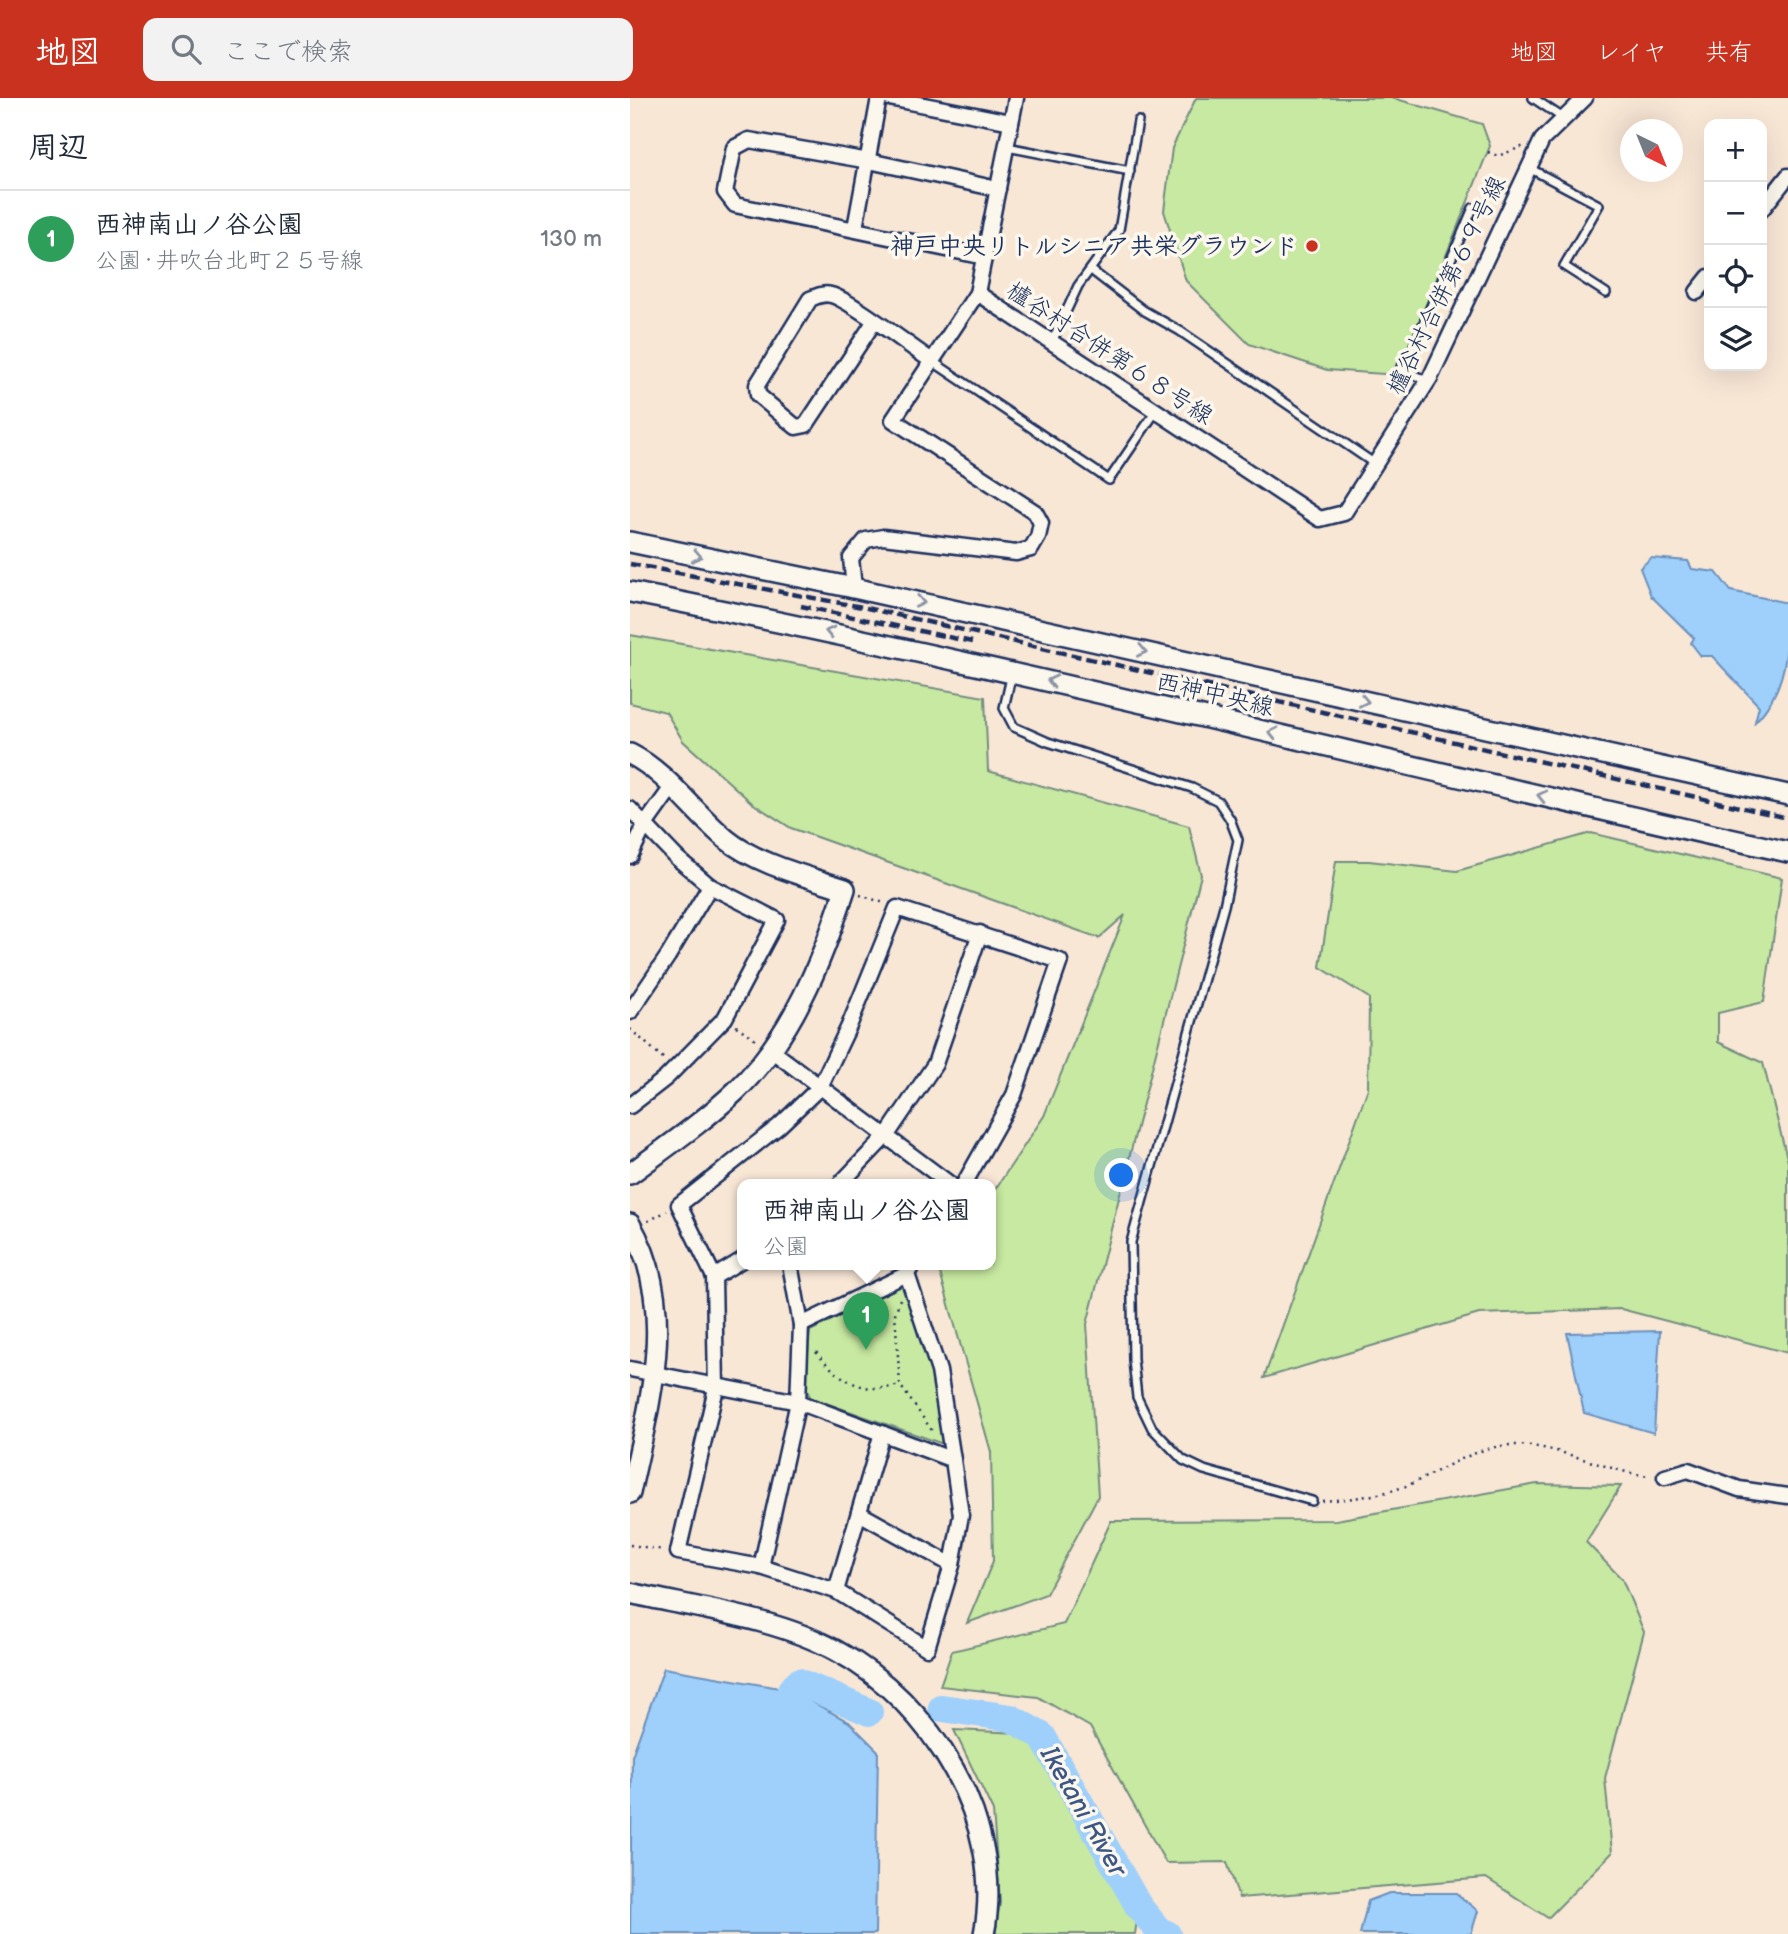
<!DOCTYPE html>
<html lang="ja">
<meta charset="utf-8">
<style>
body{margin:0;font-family:"Balsamiq Sans","Klee One",sans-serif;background:#f2f2f3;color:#1f2937}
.controls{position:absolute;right:21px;top:21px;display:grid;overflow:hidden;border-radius:14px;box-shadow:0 7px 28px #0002}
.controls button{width:63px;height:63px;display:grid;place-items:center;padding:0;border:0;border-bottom:2px solid #e0e1e3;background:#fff;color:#1f2937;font:35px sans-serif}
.compass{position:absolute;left:990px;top:21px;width:63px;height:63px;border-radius:50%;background:#fff;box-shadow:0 7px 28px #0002;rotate:137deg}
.you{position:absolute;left:492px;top:1078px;width:24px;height:24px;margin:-18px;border:5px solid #fff;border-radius:50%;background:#1a73e8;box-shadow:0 0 0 10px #1a73e833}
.badge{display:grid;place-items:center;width:46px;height:46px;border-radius:50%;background:#c8321e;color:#fff;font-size:23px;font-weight:700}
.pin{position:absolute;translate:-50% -58px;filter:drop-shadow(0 2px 4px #0008)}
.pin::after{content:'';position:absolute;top:37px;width:24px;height:21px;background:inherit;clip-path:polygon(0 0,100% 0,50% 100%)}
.popup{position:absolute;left:107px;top:1081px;width:259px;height:91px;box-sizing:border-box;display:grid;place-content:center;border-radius:14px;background:#fff;filter:drop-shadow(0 2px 5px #0005);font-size:23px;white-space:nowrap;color:#747a83}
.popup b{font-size:26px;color:#1f2937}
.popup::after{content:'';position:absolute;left:50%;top:100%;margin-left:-14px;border:14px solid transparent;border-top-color:#fff}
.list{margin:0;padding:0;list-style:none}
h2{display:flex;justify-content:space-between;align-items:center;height:91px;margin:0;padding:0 28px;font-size:30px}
h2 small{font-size:23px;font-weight:400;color:#747a83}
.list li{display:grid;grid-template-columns:46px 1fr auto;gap:21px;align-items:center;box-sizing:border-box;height:98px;padding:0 28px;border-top:2px solid #e0e1e3}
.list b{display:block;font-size:26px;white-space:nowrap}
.list p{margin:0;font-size:23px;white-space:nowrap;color:#747a83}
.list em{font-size:23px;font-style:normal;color:#747a83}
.icon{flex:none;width:38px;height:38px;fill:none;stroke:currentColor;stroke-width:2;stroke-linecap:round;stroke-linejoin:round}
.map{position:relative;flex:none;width:1158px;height:1836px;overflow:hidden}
header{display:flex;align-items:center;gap:42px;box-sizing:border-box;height:98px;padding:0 35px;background:#c8321e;color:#fff}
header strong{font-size:33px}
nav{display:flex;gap:38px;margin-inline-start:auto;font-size:24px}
.search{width:490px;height:63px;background:#f2f2f3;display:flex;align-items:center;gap:18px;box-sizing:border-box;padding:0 24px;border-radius:14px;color:#747a83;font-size:26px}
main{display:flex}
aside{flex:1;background:#fff}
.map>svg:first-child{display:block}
.green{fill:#c8e9a1;stroke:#728c80;stroke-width:2}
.water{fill:#9ed0fb;stroke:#6a90bc;stroke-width:2}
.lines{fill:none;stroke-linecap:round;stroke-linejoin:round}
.river{stroke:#9ed0fb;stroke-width:28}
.lane-casing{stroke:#1b2f5e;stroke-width:12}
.street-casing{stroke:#1b2f5e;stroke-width:19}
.secondary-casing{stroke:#1b2f5e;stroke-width:24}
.path{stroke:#1b2f5e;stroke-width:2.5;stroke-dasharray:2 5;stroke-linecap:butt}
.lane{stroke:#fbf7ec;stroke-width:7}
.street{stroke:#fbf7ec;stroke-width:14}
.secondary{stroke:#fbf7ec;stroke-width:19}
.rail{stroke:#1b2f5e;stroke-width:4.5;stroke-dasharray:10 5;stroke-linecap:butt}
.oneway{stroke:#8b93a5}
.poi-dot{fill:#c8321e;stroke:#fbf7ec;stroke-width:2.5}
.labels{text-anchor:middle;stroke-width:7;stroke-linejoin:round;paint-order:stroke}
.poi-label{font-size:24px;font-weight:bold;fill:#1b2f5e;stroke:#fbf7ec;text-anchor:end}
.street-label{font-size:24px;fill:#1b2f5e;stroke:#fbf7ec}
.water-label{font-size:26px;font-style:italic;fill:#3c5785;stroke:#fbf7ec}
</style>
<header>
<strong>地図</strong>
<div class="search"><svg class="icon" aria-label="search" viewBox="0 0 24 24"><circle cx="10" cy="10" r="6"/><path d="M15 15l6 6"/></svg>ここで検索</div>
<nav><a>地図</a><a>レイヤ</a><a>共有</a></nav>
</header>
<main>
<aside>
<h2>周辺<small></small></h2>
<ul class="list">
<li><span class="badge" style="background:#2e9e5b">1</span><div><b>西神南山ノ谷公園</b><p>公園 · 井吹台北町２５号線</p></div><em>130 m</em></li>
</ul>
</aside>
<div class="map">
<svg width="1158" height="1836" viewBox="0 0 1158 1836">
<rect width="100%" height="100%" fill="#f9e7d6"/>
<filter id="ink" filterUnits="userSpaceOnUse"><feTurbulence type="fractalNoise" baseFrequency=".0143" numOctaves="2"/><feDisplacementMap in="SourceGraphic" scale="14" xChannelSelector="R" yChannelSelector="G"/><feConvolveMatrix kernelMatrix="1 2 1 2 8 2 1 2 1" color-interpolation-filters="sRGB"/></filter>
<g filter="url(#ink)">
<g class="green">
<polygon points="566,0 763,0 852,26 860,48 768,277 697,272 619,246 556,183 534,113 542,50"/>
<polygon points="0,537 355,599 358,673 559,728 571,777 457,1226 468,1398 416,1496 337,1525 363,1463 361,1354 310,1175 316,1166 360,1166 360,1099 414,1018 495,817 469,840 161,730 122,705 53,643 36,614 0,605"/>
<polygon points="961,735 1152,780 1134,904 1088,915 1088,944 1133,965 1158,1064 1158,1255 991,1211 849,1216 634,1280 738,990 739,900 690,869 706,763 739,763 827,773"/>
<polygon points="272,1187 301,1271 313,1346 181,1300 175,1289 180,1233"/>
<polygon points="907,1386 991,1388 956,1444 992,1481 1014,1534 975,1680 982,1755 918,1820 856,1780 609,1800 597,1764 536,1765 460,1629 408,1599 310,1588 322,1553 434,1526 481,1423 706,1422"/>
<polygon points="324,1632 391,1635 416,1661 507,1822 505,1836 365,1836 370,1804 363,1713"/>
</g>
<g class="water">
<path d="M1021 460 1058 463 1062 471 1086 474 1101 493 1158 505C1158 551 1158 590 1125 624L1129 608 1082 558H1071L1061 545 1064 540 1021 498 1010 470Z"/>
<polygon points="1030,1233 1024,1335 954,1315 937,1235"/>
<polygon points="34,1570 161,1592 219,1624 248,1653 245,1836 0,1836 2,1658"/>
<polygon points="759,1795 826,1795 848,1813 841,1836 730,1836 738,1803"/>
</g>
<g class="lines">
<g class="river">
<polyline points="161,1592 169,1584 239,1614"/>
<polyline points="312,1610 381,1620 412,1638 509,1809 529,1833 537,1836"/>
</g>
<defs>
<g id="lane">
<polyline points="903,0 933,20"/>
<polyline points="377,49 500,73"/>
<polyline points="899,70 969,107 934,168 976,195"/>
<polyline points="461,172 513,212 550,233 745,366"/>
<polyline points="422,244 448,188 489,132 508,23"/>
<polyline points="302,263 479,382 526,313"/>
<polyline points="771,269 797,284"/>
<polyline points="774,271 843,110"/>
<polyline points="382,575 374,610 384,629 418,644 562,690 588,703 600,721 608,742 594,808 501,1144 503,1262 507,1299 522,1330 553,1362 574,1372 682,1403"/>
</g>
<g id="street">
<polyline points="259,0 381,24"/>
<polyline points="1132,111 1158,78"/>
<polyline points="225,130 249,0"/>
<polyline points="355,159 105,107 95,94 104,50 119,42 239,63 368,91"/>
<polyline points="1067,194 1079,179"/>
<polyline points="347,195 690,421 714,415 800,280 912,42 955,0"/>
<path d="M244 224 176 327 166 329 128 297 127 287 180 201C187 198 193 195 201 197 219 201 282 250 302 263"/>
<polyline points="224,490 221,460 236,442 253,439 386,455 401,451 408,439 411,425 405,414 263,322 347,195 386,0"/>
<polyline points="0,711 47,760 80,788 147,822 95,920 36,980 0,1008"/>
<polyline points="0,758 15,727 42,689"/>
<polyline points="0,914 38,858 80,788"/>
<polyline points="141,952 320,1086"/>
<polyline points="210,1086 257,1037 305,966 350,835"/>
<polyline points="283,1166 277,1176 309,1273 323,1362"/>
<polyline points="84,1179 112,1162"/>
<polyline points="171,1227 277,1176"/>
<polyline points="0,1271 168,1304 323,1362 331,1417 322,1467 297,1550 206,1493 131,1469 48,1454 86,1290 84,1179 49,1107 149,1028 190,989 219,928 267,810 430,863 384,997 334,1086"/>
<polyline points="1035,1379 1058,1372 1109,1391 1158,1398"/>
<polyline points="229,1415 322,1467"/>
<polyline points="131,1469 168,1304 171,1227 160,1166"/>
<polyline points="206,1493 252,1335"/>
</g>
<g id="secondary">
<polyline points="0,444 219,489 1158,697"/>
<path d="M0 494C389 570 772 669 1158 754"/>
<path d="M0 656C38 675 64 715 96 741 126 766 179 779 215 791 192 863 162 939 106 993 73 1024 36 1049 0 1076"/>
<path d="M0 1126C49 1210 19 1307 0 1395"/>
<path d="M0 1495C65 1510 146 1520 205 1552 302 1604 376 1725 354 1836"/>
</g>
</defs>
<use href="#lane" class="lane-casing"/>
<use href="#street" class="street-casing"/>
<use href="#secondary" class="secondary-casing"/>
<g class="path">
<polyline points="858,54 868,58 894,48"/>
<polyline points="230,797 254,805"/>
<polyline points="106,928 127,942"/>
<polyline points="0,931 34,961"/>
<polyline points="18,1123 37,1113"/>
<polyline points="270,1201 265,1216 270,1287 303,1334"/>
<path d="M186 1254C210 1282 231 1297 270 1287"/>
<path d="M692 1403C720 1401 749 1398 776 1388 809 1375 843 1349 880 1347 927 1345 978 1375 1021 1378"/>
<polyline points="0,1447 34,1452"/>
</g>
<use href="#lane" class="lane"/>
<use href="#street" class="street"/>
<use href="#secondary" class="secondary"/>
<g class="rail">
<polyline points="0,466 232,509 1158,720"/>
<polyline points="171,508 342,544"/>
</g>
</g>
<defs><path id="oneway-chevron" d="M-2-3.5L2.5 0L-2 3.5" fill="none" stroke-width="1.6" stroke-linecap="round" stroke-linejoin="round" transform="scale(1.75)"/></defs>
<g class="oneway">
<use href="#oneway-chevron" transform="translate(67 458) rotate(12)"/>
<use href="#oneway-chevron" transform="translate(290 504) rotate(12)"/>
<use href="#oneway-chevron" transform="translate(200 534) rotate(-167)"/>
<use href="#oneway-chevron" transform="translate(512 553) rotate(12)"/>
<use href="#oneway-chevron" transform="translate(422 583) rotate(-167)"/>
<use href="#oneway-chevron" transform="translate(734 603) rotate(12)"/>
<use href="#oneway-chevron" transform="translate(643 635) rotate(-167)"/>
<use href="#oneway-chevron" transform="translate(912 698) rotate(-167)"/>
</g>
</g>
<circle class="poi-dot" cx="682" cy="148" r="7"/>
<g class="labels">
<g class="poi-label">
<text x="668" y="156">神戸中央リトルシニア共栄グラウンド</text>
</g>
<g class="street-label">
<text transform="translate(816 187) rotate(-64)" y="8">櫨谷村合併第６９号線</text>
<text transform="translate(480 255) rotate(33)" y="8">櫨谷村合併第６８号線</text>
<text transform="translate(585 596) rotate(13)" y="8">西神中央線</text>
</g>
<g class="water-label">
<text transform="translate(454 1713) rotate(60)" y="9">Iketani River</text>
</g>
</g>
</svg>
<div class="controls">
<button>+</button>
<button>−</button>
<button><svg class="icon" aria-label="locate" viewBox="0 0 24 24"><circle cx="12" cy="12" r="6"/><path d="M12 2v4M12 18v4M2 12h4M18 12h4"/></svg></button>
<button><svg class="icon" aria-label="layers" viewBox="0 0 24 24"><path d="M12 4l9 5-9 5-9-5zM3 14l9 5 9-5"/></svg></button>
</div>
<svg class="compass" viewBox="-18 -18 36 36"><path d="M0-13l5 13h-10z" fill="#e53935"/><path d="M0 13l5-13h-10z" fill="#747a83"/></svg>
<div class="you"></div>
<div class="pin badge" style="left:236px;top:1252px;background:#2e9e5b">1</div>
<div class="popup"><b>西神南山ノ谷公園</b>公園</div>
</div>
</main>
